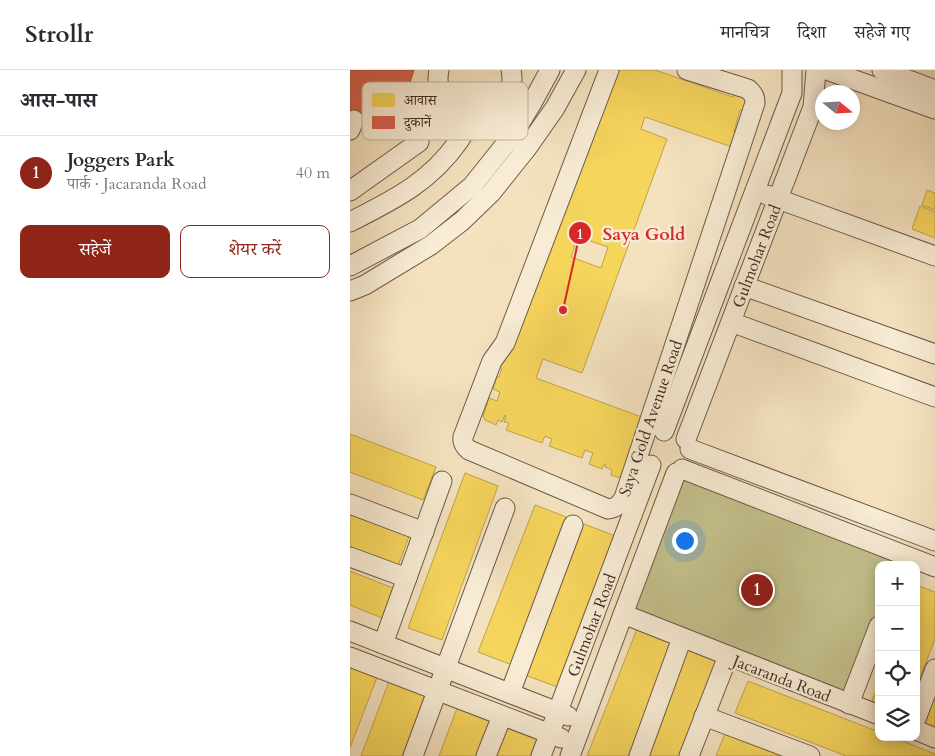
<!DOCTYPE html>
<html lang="hi">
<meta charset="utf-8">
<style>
body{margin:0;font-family:Cardo,"Noto Serif Devanagari",serif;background:#f2f2f3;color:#2b2b33}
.controls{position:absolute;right:15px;bottom:15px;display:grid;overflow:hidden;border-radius:10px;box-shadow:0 2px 12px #0003}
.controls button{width:45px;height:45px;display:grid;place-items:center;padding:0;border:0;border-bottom:1px solid #e1e1e2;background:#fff;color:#2b2b33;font:25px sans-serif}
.compass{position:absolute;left:465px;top:15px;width:45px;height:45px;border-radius:50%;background:#fff;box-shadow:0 2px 12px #0003;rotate:108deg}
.you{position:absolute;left:334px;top:470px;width:18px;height:18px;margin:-12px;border:4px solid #fff;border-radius:50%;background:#1a73e8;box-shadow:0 0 0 8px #1a73e833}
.badge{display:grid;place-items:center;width:32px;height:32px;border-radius:50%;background:#8f2418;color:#fff;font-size:16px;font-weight:700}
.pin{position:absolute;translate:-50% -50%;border:2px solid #fff;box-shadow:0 1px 5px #0006}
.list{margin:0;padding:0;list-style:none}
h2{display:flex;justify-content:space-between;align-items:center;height:65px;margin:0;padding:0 20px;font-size:21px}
h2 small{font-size:16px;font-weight:400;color:#7c7c81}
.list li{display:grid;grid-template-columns:32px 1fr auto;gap:15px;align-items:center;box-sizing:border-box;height:75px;padding:0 20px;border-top:1px solid #e1e1e2}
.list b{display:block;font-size:19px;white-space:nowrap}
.list p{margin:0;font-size:16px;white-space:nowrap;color:#7c7c81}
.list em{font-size:16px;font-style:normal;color:#7c7c81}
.actions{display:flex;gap:10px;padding:15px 20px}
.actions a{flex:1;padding:11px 0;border:1px solid #8f2418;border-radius:10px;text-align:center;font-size:18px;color:#8f2418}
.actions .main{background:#8f2418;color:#fff}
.icon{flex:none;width:28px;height:28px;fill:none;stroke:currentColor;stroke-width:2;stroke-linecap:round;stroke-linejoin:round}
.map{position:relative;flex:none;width:585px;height:686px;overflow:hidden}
header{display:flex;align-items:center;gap:30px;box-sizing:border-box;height:70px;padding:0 25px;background:#fff;border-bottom:1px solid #e1e1e2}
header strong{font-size:24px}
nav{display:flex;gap:28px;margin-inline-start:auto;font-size:18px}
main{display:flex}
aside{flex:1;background:#fff}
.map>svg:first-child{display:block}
.green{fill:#c3c18c;stroke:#827656}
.homes{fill:#f6d55c;stroke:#c0a24a;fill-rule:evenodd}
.shops{fill:#d6604d;stroke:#a95040}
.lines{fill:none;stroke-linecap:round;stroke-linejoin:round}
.minor-casing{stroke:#6e5948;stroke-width:21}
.minor{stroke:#f8ecd5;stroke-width:19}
.labels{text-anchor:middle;stroke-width:5;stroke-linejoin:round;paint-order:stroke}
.street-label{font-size:16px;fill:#412b20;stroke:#f8ecd5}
.key{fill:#f8ecd5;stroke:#c1b29f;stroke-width:1}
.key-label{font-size:14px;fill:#412b20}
.leader{fill:none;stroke:#d62828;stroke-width:2}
.callout-dot{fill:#d62828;stroke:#f8ecd5;stroke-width:2}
.mark-label{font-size:15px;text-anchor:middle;font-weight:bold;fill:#fff}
.callout-label{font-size:18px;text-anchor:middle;font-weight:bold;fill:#d62828;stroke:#f8ecd5;stroke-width:5;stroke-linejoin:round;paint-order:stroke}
</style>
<header>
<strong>Strollr</strong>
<nav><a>मानचित्र</a><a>दिशा</a><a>सहेजे गए</a></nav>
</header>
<main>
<aside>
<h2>आस-पास<small></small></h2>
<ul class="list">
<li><span class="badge">1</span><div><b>Joggers Park</b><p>पार्क · Jacaranda Road</p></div><em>40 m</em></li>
</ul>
<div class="actions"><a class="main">सहेजें</a><a>शेयर करें</a></div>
</aside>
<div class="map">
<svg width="585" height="686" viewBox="0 0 585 686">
<rect width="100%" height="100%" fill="#f4e2bf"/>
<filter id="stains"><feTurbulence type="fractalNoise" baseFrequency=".004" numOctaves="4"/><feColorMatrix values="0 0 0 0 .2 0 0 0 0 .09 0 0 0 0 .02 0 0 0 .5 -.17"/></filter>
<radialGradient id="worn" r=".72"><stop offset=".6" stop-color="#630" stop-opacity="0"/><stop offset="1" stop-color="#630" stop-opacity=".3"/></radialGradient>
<polygon class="green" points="332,399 556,486 552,495 529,495 529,556 499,634 276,546"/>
<g class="homes">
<path d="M265 0H305L383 27 385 22 402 30 399 44 390 40 384 62 392 65 388 79 295 47 291 59 317 69 232 303 193 289 186 308 297 349 274 409 261 405 262 400 255 397 256 394H254L252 399 239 394 243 383 235 380 232 388 199 376 202 369 195 366 192 373 156 360 159 353 154 352 156 346 155 345 152 352 148 350 146 355 135 350 133 346 139 328 147 331 150 322 143 319 147 307H149L152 298H150ZM228 167 258 177 251 198 221 187Z"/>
<polygon points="577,120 585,123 585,140 572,135"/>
<polygon points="570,136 585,142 585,168 562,159"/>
<polygon points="0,364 86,397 73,430 0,402"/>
<polygon points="115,403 148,416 92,570 58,558"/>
<polygon points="185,435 219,448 162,595 128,582"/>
<polygon points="0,439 61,461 48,496 0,478"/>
<polygon points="234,454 268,467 210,618 175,605"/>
<polygon points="0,501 43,518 32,548 0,535"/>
<polygon points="566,515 585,522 585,569 566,618"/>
<polygon points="289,554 325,568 278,686 237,686"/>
<polygon points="336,572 373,586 334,686 291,686"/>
<polygon points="0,591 29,602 0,678"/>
<polygon points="41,606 78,620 53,686 11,686"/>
<polygon points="398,611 529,662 529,667 543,667 585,684 585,686 496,686 385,643"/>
<polygon points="529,614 529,642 519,638"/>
<polygon points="585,615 585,660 570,655"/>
<polygon points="109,633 142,646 127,686 89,686"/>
<polygon points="158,651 190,664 181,686 144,686"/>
<polygon points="376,661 440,686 366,686"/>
</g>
<polygon class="shops" points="0,0 64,0 46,56 0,41"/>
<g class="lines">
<defs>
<g id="minor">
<path d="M89 0C80 42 136 63 157 26 162 18 163 9 161 0"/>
<path d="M259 0 155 273 142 291 113 367C112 373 114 376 119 380L258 439C266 438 270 435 274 428L405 33C405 26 403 24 398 19L337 0"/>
<polyline points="477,0 585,39"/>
<polyline points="532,0 585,20"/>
<polyline points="132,45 172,74"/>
<polyline points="0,60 4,50"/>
<polyline points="0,121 69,72"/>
<polyline points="417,125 585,186"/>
<path d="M0 152C43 130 79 113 108 72 114 64 118 54 123 46"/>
<polyline points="0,196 70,159 122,116 162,66 183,31 200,0"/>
<polyline points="394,216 585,284"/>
<polyline points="0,221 15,215 81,175 112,151 141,123 177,78 205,38 226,0"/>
<polyline points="381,252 585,327"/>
<polyline points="314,361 442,23 442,0"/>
<polyline points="336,369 463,37 466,0"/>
<polyline points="340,379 585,471"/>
<polyline points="332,399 585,497"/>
<polyline points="0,434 74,462"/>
<polyline points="0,487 57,508"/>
<polyline points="273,544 529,645"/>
<polyline points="0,561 218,646"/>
<polyline points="33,574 92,411"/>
<polyline points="0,587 211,668"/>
<polyline points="160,623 223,455"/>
<polyline points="499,634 529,556"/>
<polyline points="354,646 460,686"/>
<polyline points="566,649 585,599"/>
<polyline points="566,660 585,668"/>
<polyline points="63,686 155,438"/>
<polyline points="136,686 152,646"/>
<polyline points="191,686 301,395"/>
<polyline points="220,686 326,403"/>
<polyline points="289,686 332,568"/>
<polyline points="339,686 378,586"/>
</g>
</defs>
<use href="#minor" class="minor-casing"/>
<use href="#minor" class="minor"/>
</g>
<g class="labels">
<g class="street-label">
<text transform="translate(406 186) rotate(-69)" y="6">Gulmohar Road</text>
<text transform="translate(300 348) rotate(-71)" y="6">Saya Gold Avenue Road</text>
<text transform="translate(241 555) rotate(-69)" y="6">Gulmohar Road</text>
<text transform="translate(432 608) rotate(21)" y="6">Jacaranda Road</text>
</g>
</g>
<rect x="12" y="12" width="166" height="58" rx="8" class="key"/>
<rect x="22" y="23" width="23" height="14" fill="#f6d55c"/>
<rect x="22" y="46" width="23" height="13" fill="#d6604d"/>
<g class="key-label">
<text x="54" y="35">आवास</text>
<text x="54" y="57">दुकानें</text>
</g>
<path class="leader" d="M213 240L230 163"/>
<g class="callout-dot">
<circle cx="213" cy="240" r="5"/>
<circle cx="230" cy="163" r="12"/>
</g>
<g class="mark-label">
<text x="230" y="169">1</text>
</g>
<g class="callout-label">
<text x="294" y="170">Saya Gold</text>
</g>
<rect width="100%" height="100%" filter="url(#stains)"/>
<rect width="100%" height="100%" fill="url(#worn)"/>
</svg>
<div class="controls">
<button>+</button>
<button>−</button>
<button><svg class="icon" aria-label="locate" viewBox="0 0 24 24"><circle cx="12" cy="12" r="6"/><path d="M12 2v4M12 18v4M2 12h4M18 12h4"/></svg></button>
<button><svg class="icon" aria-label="layers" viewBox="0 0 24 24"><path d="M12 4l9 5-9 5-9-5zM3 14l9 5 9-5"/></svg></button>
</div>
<svg class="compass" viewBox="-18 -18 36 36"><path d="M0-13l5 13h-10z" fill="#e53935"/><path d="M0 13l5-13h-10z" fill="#7c7c81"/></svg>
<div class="you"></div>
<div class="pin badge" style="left:407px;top:520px">1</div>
</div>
</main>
